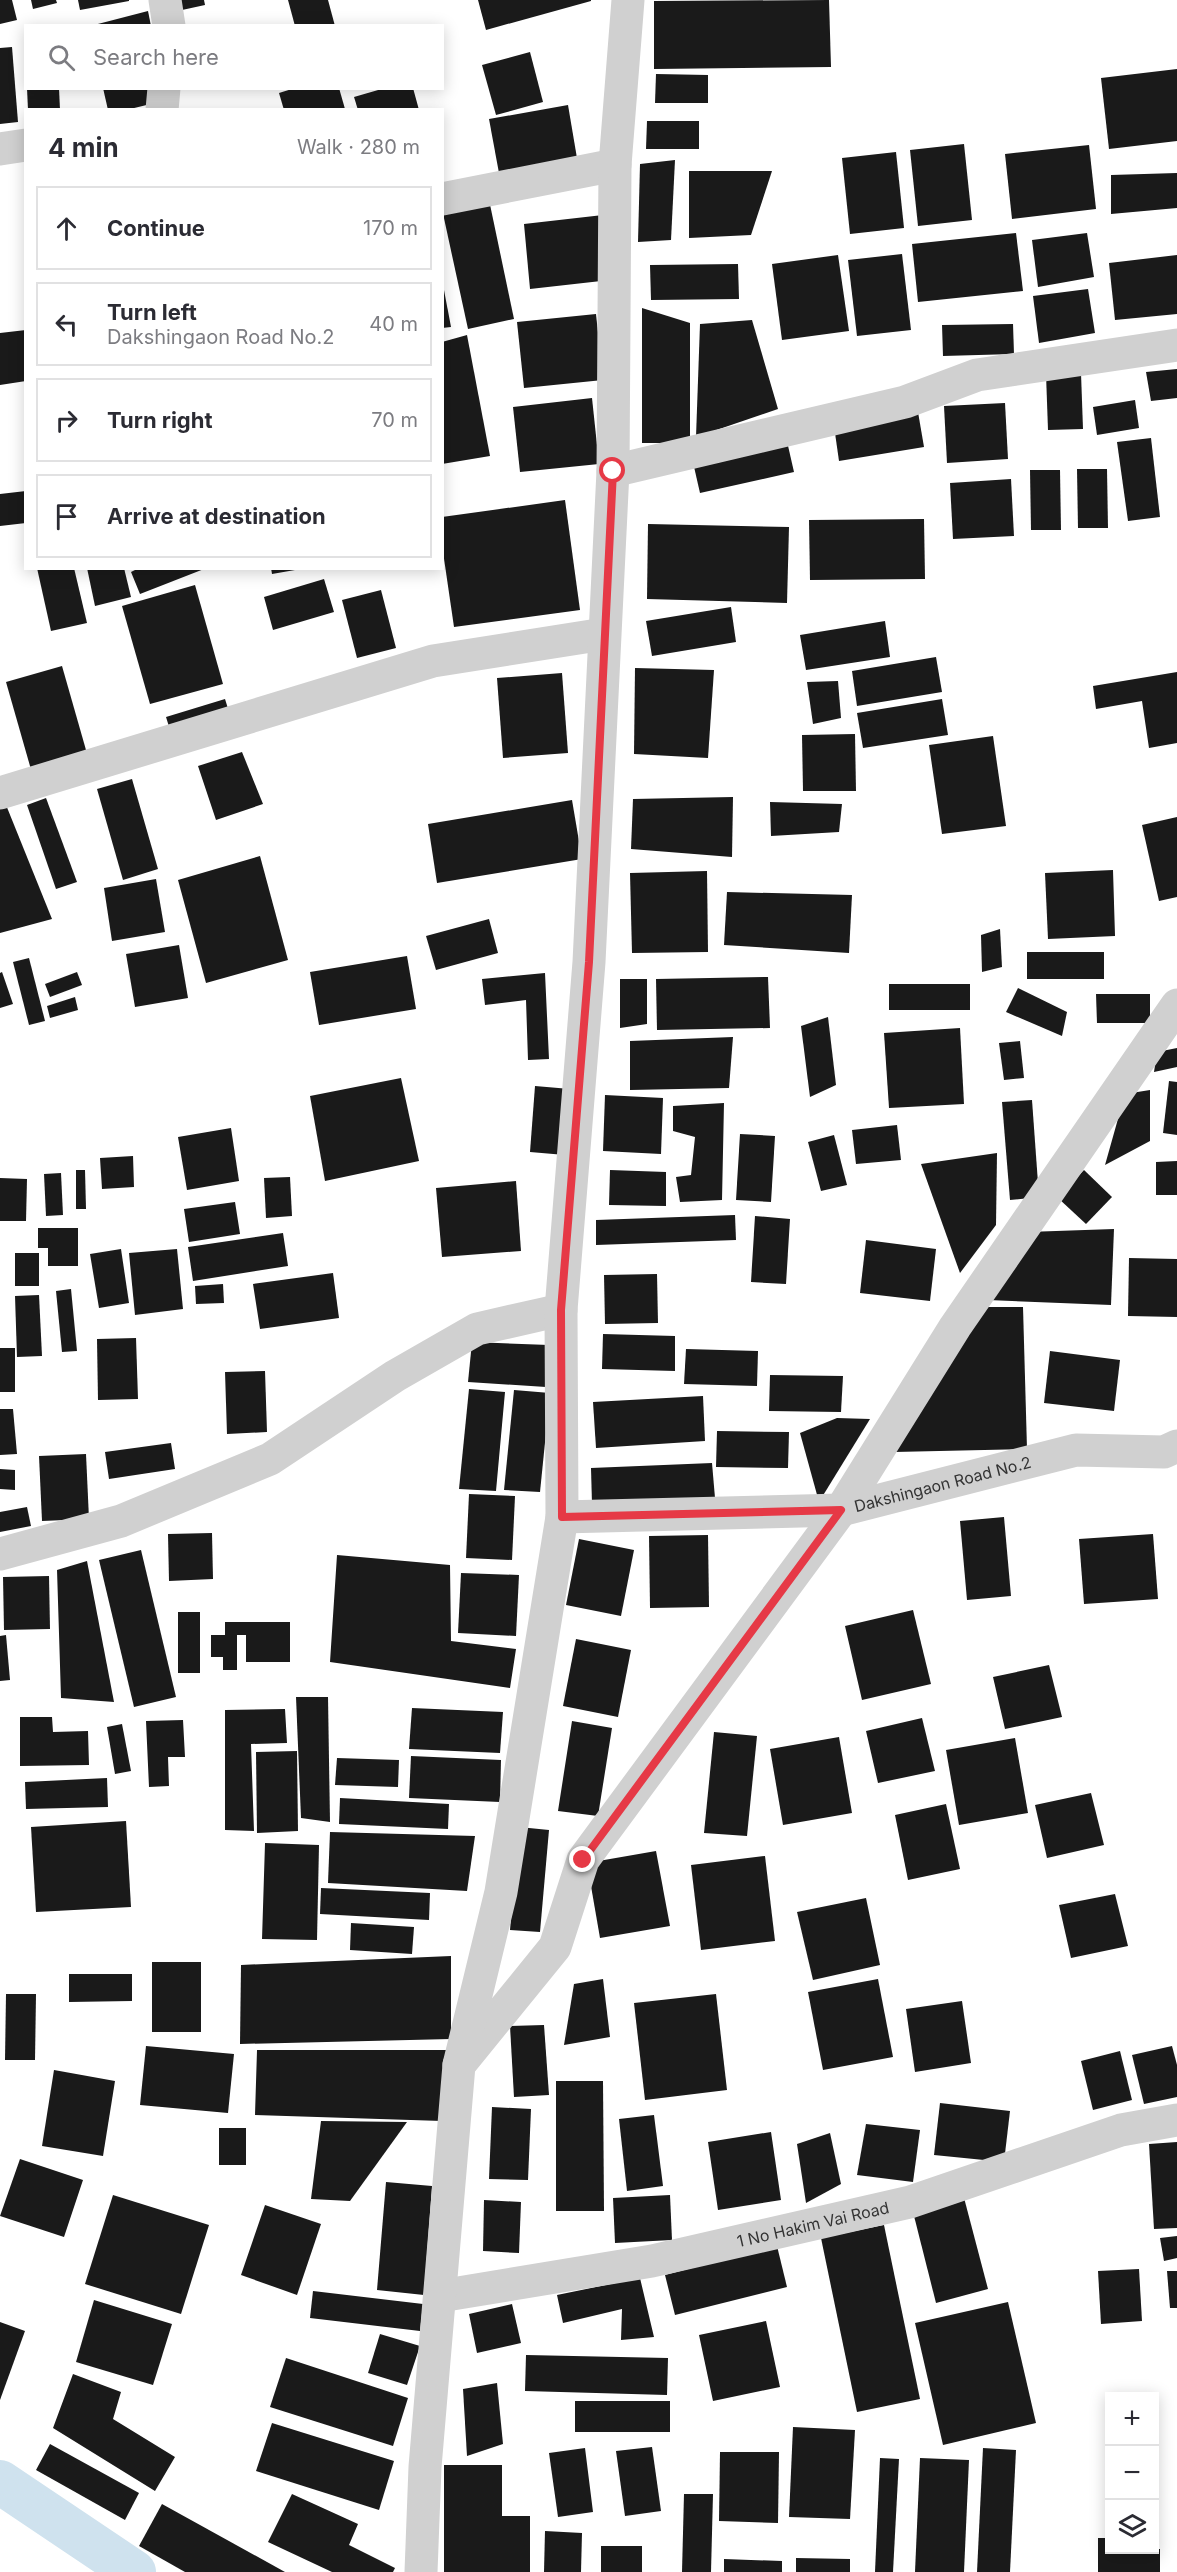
<!DOCTYPE html>
<meta charset="utf-8">
<style>
body{margin:0;font-family:Inter,sans-serif;background:#f7f7f7;color:#2b2b33}
.controls{position:absolute;right:18px;bottom:18px;display:grid;overflow:hidden;border-radius:0px;box-shadow:0 3px 15px #0003}
.controls button{width:54px;height:54px;display:grid;place-items:center;padding:0;border:0;border-bottom:2px solid #e1e1e2;background:#fff;color:#2b2b33;font:30px sans-serif}
.stop{position:absolute;width:18px;height:18px;margin:-14px;border:4px solid #e63946;border-radius:50%;background:#fff}
.stop.end{background:#e63946;border-color:#fff;box-shadow:0 2px 6px #0008}
.list{margin:0;padding:0;list-style:none}
h2{display:flex;justify-content:space-between;align-items:center;height:78px;margin:0;padding:0 24px;font-size:26px}
h2 small{font-size:20px;font-weight:400;color:#7c7c81}
.list li{display:grid;grid-template-columns:39px 1fr auto;gap:18px;align-items:center;box-sizing:border-box;height:84px;margin:0 12px 12px;padding:0 12px;border:2px solid #e1e1e2;border-radius:0px}
.list b{display:block;font-size:22px;white-space:nowrap}
.list p{margin:0;font-size:20px;white-space:nowrap;color:#7c7c81}
.list em{font-size:20px;font-style:normal;color:#7c7c81}
.icon{flex:none;width:33px;height:33px;fill:none;stroke:currentColor;stroke-width:2;stroke-linecap:round;stroke-linejoin:round}
.map{position:relative;flex:none;width:1177px;height:2572px;overflow:hidden}
.search{position:absolute;background:#fff;box-shadow:0 3px 15px #0003;left:24px;top:24px;width:420px;height:66px;display:flex;align-items:center;gap:15px;box-sizing:border-box;padding:0 21px;border-radius:0px;color:#7c7c81;font-size:22px}
.panel{position:absolute;background:#fff;box-shadow:0 3px 15px #0003;left:24px;top:108px;width:420px;height:462px;border-radius:0px}
.map>svg:first-child{display:block}
.lines{fill:none;stroke-linecap:round;stroke-linejoin:round}
.canal{stroke:#cfe2ee;stroke-width:44}
.building{fill:#1a1a1a}
.minor{stroke:#d0d0d0;stroke-width:33}
.tertiary{stroke:#d0d0d0;stroke-width:33}
.route{stroke:#e63946;stroke-width:8}
.labels{text-anchor:middle;stroke-width:6;stroke-linejoin:round;paint-order:stroke}
.street-label{font-size:16px;fill:#333;stroke:#fff}
</style>
<div class="map">
<svg width="1177" height="2572" viewBox="0 0 1177 2572">
<rect width="100%" height="100%" fill="#fff"/>
<g class="lines">
<polyline class="canal" points="0,2482 134,2572"/>
</g>
<g class="building">
<polygon points="0,0 12,0 17,20 0,24"/>
<polygon points="31,0 56,0 57,3 33,9"/>
<polygon points="78,0 129,0 129,1 80,10"/>
<polygon points="180,0 204,0 205,5 182,10"/>
<polygon points="288,0 328,0 335,26 295,26"/>
<polygon points="478,0 591,0 591,1 486,30"/>
<polygon points="829,0 831,67 654,69 654,1"/>
<polygon points="148,11 151,26 94,26 94,25"/>
<polygon points="12,47 18,122 0,124 0,48"/>
<polygon points="530,52 543,102 496,115 482,65"/>
<polygon points="1177,69 1177,141 1109,149 1101,78"/>
<polygon points="656,74 708,75 708,103 655,103"/>
<polygon points="27,88 59,88 60,110 28,110"/>
<polygon points="103,88 156,88 159,102 126,110 108,110"/>
<polygon points="295,88 339,88 345,109 284,110 279,93"/>
<polygon points="385,88 413,88 419,110 358,110 354,97"/>
<polygon points="568,105 579,170 501,184 489,119"/>
<polygon points="647,121 699,121 699,149 646,149"/>
<polygon points="964,144 972,220 918,226 910,150"/>
<polygon points="1089,145 1096,209 1012,219 1005,154"/>
<polygon points="896,152 904,228 850,234 842,158"/>
<polygon points="675,160 671,240 638,242 640,164"/>
<polygon points="689,171 772,171 751,235 689,238"/>
<polygon points="1177,173 1177,208 1111,214 1111,175"/>
<polygon points="488,195 514,319 468,329 442,209"/>
<polygon points="603,215 610,280 530,289 524,224"/>
<polygon points="1016,233 1023,291 918,302 912,244"/>
<polygon points="1087,233 1094,277 1038,287 1032,240"/>
<polygon points="902,254 911,330 857,336 848,260"/>
<polygon points="838,255 849,331 782,340 772,264"/>
<polygon points="1177,255 1177,314 1115,320 1109,263"/>
<polygon points="738,264 739,299 651,300 650,265"/>
<polygon points="1088,289 1095,333 1039,343 1033,296"/>
<polygon points="444,290 451,327 442,328 442,291"/>
<polygon points="642,308 690,323 690,443 642,443"/>
<polygon points="596,314 603,380 524,388 517,322"/>
<polygon points="752,320 778,409 696,437 700,324"/>
<polygon points="1013,324 1014,354 943,356 942,325"/>
<polygon points="26,330 26,381 0,385 0,333"/>
<polygon points="467,335 490,456 442,464 442,342"/>
<polygon points="1177,369 1177,398 1151,401 1146,372"/>
<polygon points="1081,373 1083,429 1048,430 1046,374"/>
<polygon points="592,398 599,464 520,472 513,407"/>
<polygon points="1135,400 1139,428 1097,435 1093,407"/>
<polygon points="1005,403 1008,459 947,463 944,406"/>
<polygon points="918,412 924,447 839,461 834,426"/>
<polygon points="786,437 794,472 700,493 692,458"/>
<polygon points="1151,438 1160,517 1128,521 1117,442"/>
<polygon points="1077,469 1107,469 1108,528 1078,528"/>
<polygon points="1030,470 1060,470 1061,530 1031,530"/>
<polygon points="1011,479 1014,536 953,539 950,483"/>
<polygon points="26,491 26,523 0,526 0,494"/>
<polygon points="565,500 580,610 454,627 442,545 442,517"/>
<polygon points="924,519 925,579 810,580 809,520"/>
<polygon points="648,524 789,527 787,603 647,599"/>
<polygon points="37,568 74,568 87,623 51,631"/>
<polygon points="87,568 124,568 131,597 95,606"/>
<polygon points="139,568 204,568 204,569 140,594 131,572"/>
<polygon points="271,568 294,568 295,570 272,574"/>
<polygon points="324,579 334,612 273,630 264,597"/>
<polygon points="195,585 223,684 150,704 122,606"/>
<polygon points="381,590 396,648 357,658 342,600"/>
<polygon points="731,607 736,642 652,656 646,621"/>
<polygon points="885,621 890,657 806,670 800,635"/>
<polygon points="936,657 942,692 857,706 852,671"/>
<polygon points="62,666 90,764 34,780 6,682"/>
<polygon points="635,668 714,670 708,758 634,754"/>
<polygon points="1177,672 1177,743 1149,748 1142,701 1096,709 1093,686"/>
<polygon points="562,673 568,753 503,758 497,678"/>
<polygon points="838,681 841,718 813,724 807,682"/>
<polygon points="225,699 230,715 171,733 166,717"/>
<polygon points="942,699 948,735 863,748 857,713"/>
<polygon points="855,734 856,791 803,791 802,735"/>
<polygon points="993,736 1006,826 942,834 929,745"/>
<polygon points="242,752 263,804 216,820 198,766"/>
<polygon points="132,779 158,869 123,880 97,789"/>
<polygon points="2,795 52,919 0,933 0,796"/>
<polygon points="733,797 732,857 631,849 633,799"/>
<polygon points="46,798 77,882 56,889 27,805"/>
<polygon points="572,800 582,859 437,883 428,824"/>
<polygon points="770,802 842,804 839,832 771,836"/>
<polygon points="1177,817 1177,897 1159,901 1142,825"/>
<polygon points="260,856 288,960 206,983 178,880"/>
<polygon points="1113,870 1115,936 1048,939 1045,873"/>
<polygon points="707,871 708,952 632,953 630,873"/>
<polygon points="156,879 165,932 112,941 104,888"/>
<polygon points="727,892 852,895 849,953 724,945"/>
<polygon points="489,919 498,953 436,970 426,936"/>
<polygon points="1000,929 1002,967 982,972 981,935"/>
<polygon points="179,945 188,998 135,1007 126,954"/>
<rect x="1027" y="952" width="77" height="27"/>
<polygon points="407,956 416,1009 319,1025 310,972"/>
<polygon points="29,958 45,1021 29,1025 13,962"/>
<polygon points="2,972 13,1004 0,1008 0,973"/>
<polygon points="77,972 82,985 50,997 45,984"/>
<polygon points="545,973 549,1059 528,1060 526,1000 485,1005 482,979"/>
<polygon points="768,977 770,1028 657,1030 656,979"/>
<polygon points="620,979 647,979 647,1024 620,1028"/>
<rect x="889" y="984" width="81" height="26"/>
<polygon points="1018,988 1067,1012 1062,1036 1006,1012"/>
<polygon points="1096,994 1150,994 1150,1023 1097,1023"/>
<polygon points="75,997 78,1010 50,1018 47,1006"/>
<polygon points="828,1017 836,1085 810,1097 801,1026"/>
<polygon points="960,1028 964,1104 889,1108 884,1033"/>
<polygon points="733,1037 729,1088 630,1090 630,1041"/>
<polygon points="1020,1041 1024,1078 1004,1080 999,1043"/>
<polygon points="1177,1048 1177,1067 1154,1072 1157,1052"/>
<polygon points="401,1078 419,1161 325,1181 310,1096"/>
<polygon points="1169,1081 1177,1082 1177,1135 1163,1133"/>
<polygon points="535,1086 570,1089 565,1155 530,1152"/>
<polygon points="1150,1090 1150,1141 1105,1165 1125,1094"/>
<polygon points="605,1095 663,1098 661,1154 603,1151"/>
<polygon points="1032,1100 1039,1197 1010,1200 1002,1102"/>
<polygon points="724,1103 722,1200 680,1202 676,1177 691,1175 695,1137 673,1131 673,1106"/>
<polygon points="897,1125 901,1160 856,1164 852,1130"/>
<polygon points="231,1128 239,1181 187,1190 178,1137"/>
<polygon points="740,1134 775,1136 771,1202 736,1200"/>
<polygon points="834,1135 847,1185 821,1191 808,1142"/>
<polygon points="997,1153 996,1225 960,1273 921,1164"/>
<polygon points="133,1156 134,1187 102,1189 100,1158"/>
<polygon points="1177,1161 1177,1195 1156,1195 1156,1162"/>
<polygon points="76,1170 85,1170 86,1209 76,1209"/>
<polygon points="610,1170 666,1172 666,1206 609,1205"/>
<polygon points="1084,1170 1112,1197 1086,1224 1058,1198"/>
<polygon points="61,1173 63,1215 46,1216 44,1174"/>
<polygon points="290,1177 292,1216 266,1218 264,1178"/>
<polygon points="0,1178 27,1179 26,1221 0,1221"/>
<polygon points="516,1181 521,1251 442,1257 436,1188"/>
<polygon points="235,1202 240,1234 189,1242 184,1209"/>
<polygon points="735,1215 736,1240 596,1245 596,1220"/>
<polygon points="755,1216 790,1219 786,1284 751,1282"/>
<polygon points="38,1228 78,1228 78,1266 48,1266 48,1248 38,1248"/>
<polygon points="1114,1229 1111,1305 988,1300 1027,1232"/>
<polygon points="283,1233 288,1266 193,1281 188,1247"/>
<polygon points="866,1240 936,1249 930,1301 860,1293"/>
<polygon points="121,1249 129,1303 99,1308 90,1254"/>
<polygon points="177,1249 183,1309 135,1315 129,1253"/>
<rect x="15" y="1253" width="24" height="33"/>
<polygon points="1129,1258 1177,1259 1177,1317 1128,1316"/>
<polygon points="333,1273 339,1318 260,1329 253,1284"/>
<polygon points="657,1274 658,1323 605,1324 604,1275"/>
<polygon points="223,1284 224,1303 196,1304 195,1286"/>
<polygon points="71,1289 77,1351 62,1352 56,1291"/>
<polygon points="39,1295 42,1356 17,1357 15,1296"/>
<polygon points="985,1307 1023,1307 1027,1449 894,1452"/>
<polygon points="603,1334 675,1336 675,1371 602,1369"/>
<polygon points="136,1338 138,1399 98,1400 97,1339"/>
<polygon points="472,1342 549,1345 546,1387 468,1382"/>
<rect x="0" y="1348" width="15" height="44"/>
<polygon points="686,1349 758,1351 757,1386 684,1384"/>
<polygon points="1050,1351 1120,1360 1114,1411 1044,1403"/>
<polygon points="265,1371 267,1432 227,1434 225,1372"/>
<polygon points="770,1375 843,1376 841,1412 769,1411"/>
<polygon points="469,1389 505,1392 496,1491 459,1489"/>
<polygon points="514,1390 550,1393 540,1492 504,1490"/>
<polygon points="703,1396 705,1441 596,1448 593,1402"/>
<polygon points="0,1409 13,1409 17,1454 0,1455"/>
<polygon points="837,1418 870,1419 819,1502 800,1433"/>
<polygon points="717,1431 789,1432 788,1468 716,1467"/>
<polygon points="171,1443 175,1469 109,1479 105,1452"/>
<polygon points="86,1454 89,1519 42,1521 39,1456"/>
<polygon points="712,1463 715,1498 592,1504 591,1468"/>
<polygon points="0,1469 15,1470 15,1490 0,1489"/>
<polygon points="469,1494 515,1496 512,1560 466,1558"/>
<polygon points="27,1507 31,1526 0,1532 0,1512"/>
<polygon points="1004,1517 1011,1596 967,1600 960,1521"/>
<polygon points="212,1533 213,1579 169,1581 168,1534"/>
<polygon points="1153,1534 1158,1599 1084,1604 1079,1539"/>
<polygon points="708,1535 709,1607 650,1608 649,1536"/>
<polygon points="579,1539 634,1550 621,1616 566,1605"/>
<polygon points="141,1550 176,1697 134,1707 99,1560"/>
<polygon points="337,1555 450,1565 451,1641 516,1649 510,1688 330,1662"/>
<polygon points="87,1561 114,1702 61,1698 57,1570"/>
<polygon points="461,1573 519,1575 516,1636 458,1633"/>
<polygon points="49,1576 50,1629 4,1630 3,1577"/>
<polygon points="913,1610 931,1684 862,1700 845,1626"/>
<rect x="178" y="1612" width="22" height="61"/>
<polygon points="225,1622 290,1622 290,1662 246,1662 246,1635 237,1635 237,1670 223,1670 223,1657 211,1657 211,1635 225,1635"/>
<polygon points="6,1635 10,1680 0,1681 0,1636"/>
<polygon points="576,1639 631,1650 618,1717 563,1706"/>
<polygon points="1049,1665 1062,1717 1005,1729 993,1677"/>
<polygon points="296,1697 328,1697 330,1822 301,1818"/>
<polygon points="412,1708 503,1712 500,1753 409,1749"/>
<polygon points="285,1709 287,1743 251,1744 254,1831 225,1830 225,1710"/>
<polygon points="20,1717 52,1717 53,1732 88,1731 89,1765 20,1766"/>
<polygon points="922,1718 935,1771 878,1783 866,1731"/>
<polygon points="183,1720 185,1757 168,1757 169,1786 149,1787 146,1721"/>
<polygon points="572,1721 612,1728 598,1816 558,1811"/>
<polygon points="122,1724 131,1771 115,1774 107,1727"/>
<polygon points="714,1732 757,1736 747,1836 704,1833"/>
<polygon points="839,1737 852,1813 783,1825 770,1749"/>
<polygon points="1015,1738 1028,1813 959,1825 946,1750"/>
<polygon points="297,1751 298,1831 257,1833 256,1752"/>
<polygon points="411,1756 501,1760 500,1802 409,1798"/>
<polygon points="337,1758 399,1760 398,1787 335,1785"/>
<polygon points="107,1778 108,1807 26,1809 25,1782"/>
<polygon points="1091,1793 1104,1845 1047,1858 1035,1805"/>
<polygon points="340,1798 449,1804 448,1829 339,1824"/>
<polygon points="946,1804 960,1869 908,1880 895,1815"/>
<polygon points="126,1821 131,1907 36,1912 31,1827"/>
<polygon points="519,1827 549,1830 540,1932 510,1930"/>
<polygon points="330,1832 475,1836 467,1891 328,1883"/>
<polygon points="265,1843 319,1845 317,1940 262,1939"/>
<polygon points="656,1851 670,1926 600,1938 587,1863"/>
<polygon points="765,1856 775,1941 701,1950 691,1865"/>
<polygon points="321,1888 430,1893 429,1920 320,1914"/>
<polygon points="1115,1894 1128,1946 1071,1958 1059,1905"/>
<polygon points="866,1898 880,1965 813,1980 797,1912"/>
<polygon points="351,1923 414,1927 412,1954 350,1950"/>
<polygon points="451,1956 451,2039 240,2044 241,1965"/>
<rect x="152" y="1962" width="49" height="70"/>
<polygon points="69,1974 132,1974 132,2001 69,2002"/>
<polygon points="603,1979 610,2037 564,2045 574,1984"/>
<polygon points="878,1979 893,2057 823,2070 808,1992"/>
<polygon points="6,1994 36,1994 35,2060 5,2060"/>
<polygon points="716,1994 727,2090 645,2100 634,2003"/>
<polygon points="962,2001 971,2063 915,2072 906,2009"/>
<polygon points="544,2025 549,2095 514,2097 510,2026"/>
<polygon points="146,2046 234,2054 228,2113 140,2105"/>
<polygon points="1172,2046 1177,2065 1177,2097 1144,2104 1132,2055"/>
<polygon points="257,2050 449,2050 442,2121 255,2115"/>
<polygon points="1120,2051 1132,2100 1093,2110 1081,2061"/>
<polygon points="54,2070 115,2081 103,2156 42,2146"/>
<polygon points="556,2081 603,2081 604,2211 556,2211"/>
<polygon points="940,2103 1010,2111 1004,2162 934,2155"/>
<polygon points="492,2107 531,2109 528,2180 489,2179"/>
<polygon points="654,2115 663,2186 627,2191 619,2119"/>
<polygon points="321,2121 407,2122 350,2201 311,2199"/>
<polygon points="866,2124 920,2130 913,2182 857,2175"/>
<rect x="219" y="2128" width="27" height="37"/>
<polygon points="771,2132 781,2200 718,2210 708,2142"/>
<polygon points="830,2133 841,2184 806,2203 797,2144"/>
<polygon points="1177,2142 1177,2228 1154,2229 1149,2144"/>
<polygon points="20,2159 83,2180 64,2237 0,2216"/>
<polygon points="386,2182 432,2186 424,2295 377,2290"/>
<polygon points="963,2194 988,2289 936,2303 912,2208"/>
<polygon points="113,2195 209,2225 181,2314 85,2284"/>
<polygon points="670,2195 672,2240 615,2243 613,2198"/>
<polygon points="484,2200 521,2202 519,2253 483,2251"/>
<polygon points="265,2205 321,2224 297,2295 241,2275"/>
<polygon points="884,2225 920,2399 857,2412 821,2238"/>
<polygon points="1177,2236 1177,2258 1164,2261 1160,2238"/>
<polygon points="777,2246 787,2287 675,2315 665,2275"/>
<polygon points="1139,2269 1142,2321 1101,2324 1098,2271"/>
<polygon points="1167,2271 1177,2271 1177,2308 1170,2308"/>
<polygon points="640,2278 654,2337 621,2340 622,2309 563,2323 557,2295"/>
<polygon points="313,2291 423,2304 420,2331 310,2318"/>
<polygon points="94,2300 172,2324 153,2385 76,2362"/>
<polygon points="1008,2302 1036,2423 943,2445 915,2323"/>
<polygon points="512,2304 521,2343 477,2353 469,2314"/>
<polygon points="766,2321 780,2387 713,2401 699,2335"/>
<polygon points="0,2322 25,2331 0,2400"/>
<polygon points="380,2334 420,2346 407,2385 368,2373"/>
<polygon points="526,2355 668,2358 667,2395 525,2391"/>
<polygon points="286,2358 408,2398 393,2446 270,2407"/>
<polygon points="73,2374 121,2392 113,2419 175,2457 155,2491 53,2428"/>
<polygon points="497,2383 503,2444 467,2456 463,2389"/>
<rect x="575" y="2401" width="95" height="31"/>
<polygon points="272,2423 394,2461 379,2510 256,2471"/>
<polygon points="793,2427 855,2430 850,2519 789,2517"/>
<polygon points="50,2444 139,2493 125,2520 36,2470"/>
<polygon points="652,2447 661,2511 625,2516 616,2451"/>
<polygon points="585,2448 593,2512 558,2517 549,2453"/>
<polygon points="983,2448 1016,2450 1010,2572 977,2572"/>
<polygon points="720,2452 779,2452 778,2523 719,2521"/>
<polygon points="880,2458 899,2459 893,2572 875,2572"/>
<polygon points="920,2458 969,2460 964,2572 915,2572"/>
<polygon points="444,2465 502,2465 502,2516 530,2516 530,2572 444,2572"/>
<polygon points="292,2494 358,2524 349,2545 395,2568 393,2572 332,2572 268,2542"/>
<polygon points="684,2494 713,2494 711,2572 682,2572"/>
<polygon points="162,2504 285,2572 185,2572 139,2546"/>
<polygon points="545,2531 582,2533 581,2572 544,2572"/>
<polygon points="1098,2538 1110,2538 1110,2550 1160,2549 1160,2572 1098,2572"/>
<rect x="601" y="2546" width="41" height="26"/>
<polygon points="796,2558 850,2559 850,2572 796,2572"/>
<polygon points="724,2559 782,2561 782,2572 724,2572"/>
</g>
<g class="lines">
<g class="minor">
<polyline points="165,0 169,26"/>
<polyline points="162,110 164,88"/>
<polyline points="0,149 26,145"/>
<polyline points="442,199 615,165"/>
<polyline points="613,471 905,402 977,375 1177,345"/>
<polyline points="0,793 433,661 604,634"/>
<path id="s1" d="M562 1517 841 1510 1076 1450 1164 1452 1177 1446"/>
<polyline points="0,1554 121,1521 270,1459 395,1376 477,1329 561,1310"/>
<polyline points="459,2065 555,1947 583,1860 841,1510 955,1327 1177,1005"/>
<path id="s2" d="M440 2296 652 2261 910 2202 1121 2130 1177 2120"/>
</g>
<polyline class="tertiary" points="421,2572 425,2467 459,2065 501,1892 562,1517 561,1310 589,962 613,471 615,165 628,0"/>
</g>
<g class="lines">
<polyline class="route" points="583,1860 841,1510 562,1517 561,1310 589,962 613,471"/>
</g>
<g class="labels">
<g class="street-label">
<text dy="6" stroke="none"><textPath href="#s1" startOffset="384">Dakshingaon Road No.2</textPath></text>
<text dy="6" stroke="none"><textPath href="#s2" startOffset="380">1 No Hakim Vai Road</textPath></text>
</g>
</g>
</svg>
<div class="controls">
<button>+</button>
<button>−</button>
<button><svg class="icon" aria-label="layers" viewBox="0 0 24 24"><path d="M12 4l9 5-9 5-9-5zM3 14l9 5 9-5"/></svg></button>
</div>
<div class="stop" style="left:613px;top:471px"></div>
<div class="stop end" style="left:583px;top:1860px"></div>
<div class="search"><svg class="icon" aria-label="search" viewBox="0 0 24 24"><circle cx="10" cy="10" r="6"/><path d="M15 15l6 6"/></svg>Search here</div>
<section class="panel">
<h2>4 min<small>Walk · 280 m</small></h2>
<ul class="list">
<li><svg class="icon" aria-label="ahead" viewBox="0 0 24 24"><path d="M12 20V5M6 11l6-6 6 6"/></svg><div><b>Continue</b></div><em>170 m</em></li>
<li><svg class="icon" aria-label="left" viewBox="0 0 24 24"><path d="M17 20v-9H6M10 6l-5 5 5 5"/></svg><div><b>Turn left</b><p>Dakshingaon Road No.2</p></div><em>40 m</em></li>
<li><svg class="icon" aria-label="right" viewBox="0 0 24 24"><path d="M7 20v-9h11M14 6l5 5-5 5"/></svg><div><b>Turn right</b></div><em>70 m</em></li>
<li><svg class="icon" aria-label="arrive" viewBox="0 0 24 24"><path d="M6 21V4h12l-3 4 3 4H6"/></svg><div><b>Arrive at destination</b></div></li>
</ul>
</section>
</div>
